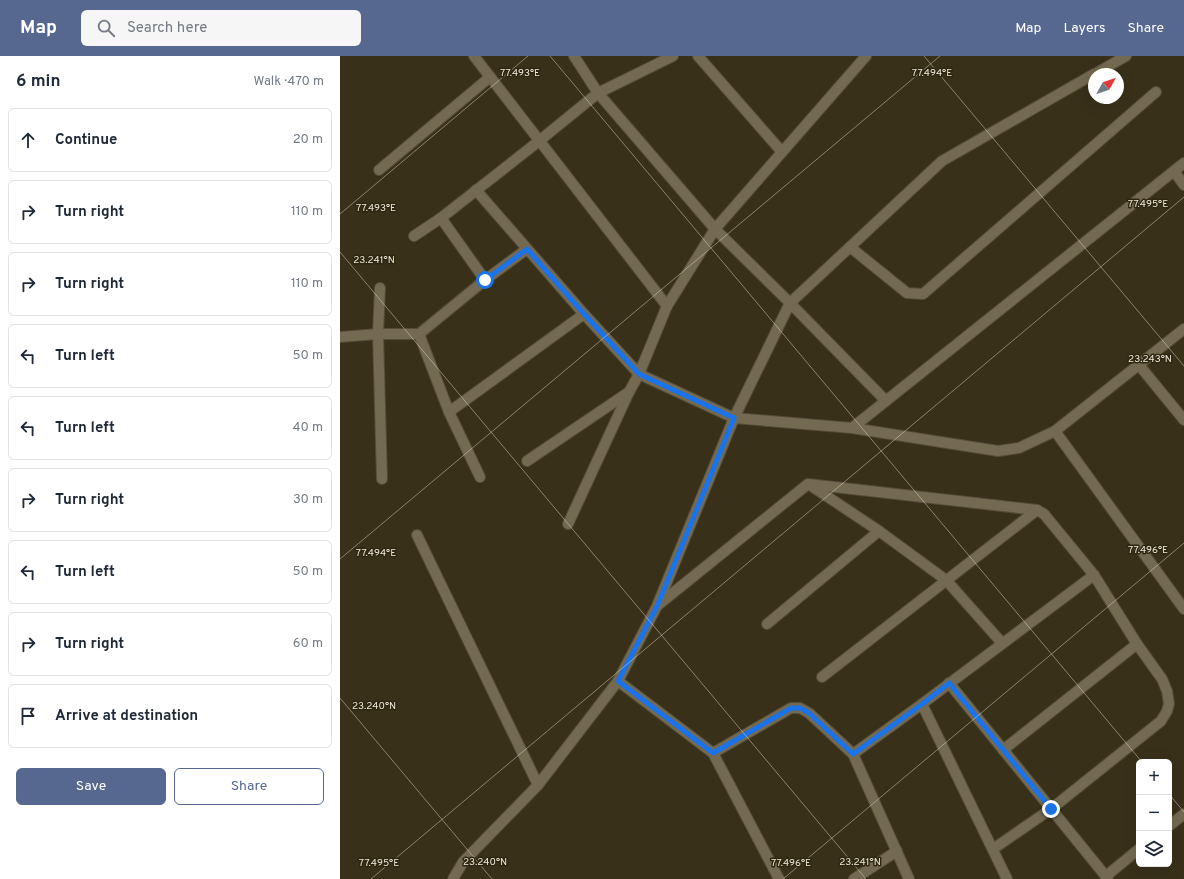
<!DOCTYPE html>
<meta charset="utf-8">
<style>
body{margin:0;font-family:Overpass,sans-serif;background:#f6f6f7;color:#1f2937}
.controls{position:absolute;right:12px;bottom:12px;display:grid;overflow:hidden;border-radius:6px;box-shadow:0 4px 16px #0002}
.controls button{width:36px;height:36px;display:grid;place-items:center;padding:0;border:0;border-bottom:1px solid #e0e1e3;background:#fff;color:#1f2937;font:20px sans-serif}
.compass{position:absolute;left:748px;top:12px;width:36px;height:36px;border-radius:50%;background:#fff;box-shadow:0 4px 16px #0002;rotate:50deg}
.stop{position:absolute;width:12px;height:12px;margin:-9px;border:3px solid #1a73e8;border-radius:50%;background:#fff}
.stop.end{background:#1a73e8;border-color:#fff;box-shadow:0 1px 4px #0008}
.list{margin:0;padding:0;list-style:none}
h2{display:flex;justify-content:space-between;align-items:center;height:52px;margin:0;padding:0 16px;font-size:17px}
h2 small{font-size:13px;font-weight:400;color:#747a83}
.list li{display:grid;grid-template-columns:26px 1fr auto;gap:12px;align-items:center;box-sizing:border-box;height:64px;margin:0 8px 8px;padding:0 8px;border:1px solid #e0e1e3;border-radius:6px}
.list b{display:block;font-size:15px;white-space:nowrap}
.list em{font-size:13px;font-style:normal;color:#747a83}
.actions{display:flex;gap:8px;padding:12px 16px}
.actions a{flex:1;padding:9px 0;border:1px solid #576890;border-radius:6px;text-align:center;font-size:14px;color:#576890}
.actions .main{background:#576890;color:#fff}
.icon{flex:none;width:22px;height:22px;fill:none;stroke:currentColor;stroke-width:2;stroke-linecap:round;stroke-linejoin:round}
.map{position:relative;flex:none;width:844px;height:823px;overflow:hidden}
header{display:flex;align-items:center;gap:24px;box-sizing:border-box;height:56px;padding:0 20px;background:#576890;color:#fff}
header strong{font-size:19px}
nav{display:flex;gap:22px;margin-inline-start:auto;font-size:14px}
.search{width:280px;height:36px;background:#f6f6f7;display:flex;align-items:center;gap:10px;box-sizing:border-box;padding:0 14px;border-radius:6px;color:#747a83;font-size:15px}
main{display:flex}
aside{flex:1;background:#fff}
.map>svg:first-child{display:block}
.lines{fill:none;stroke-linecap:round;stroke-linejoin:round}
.minor-casing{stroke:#554d38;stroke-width:12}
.minor{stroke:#746a51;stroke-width:10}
.route{stroke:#1a73e8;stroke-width:5}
.ticks{fill:none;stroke:#ede7d9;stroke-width:1;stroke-opacity:0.45}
.ticks-label{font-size:10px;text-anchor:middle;fill:#ede7d9;stroke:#2e260f;stroke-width:3;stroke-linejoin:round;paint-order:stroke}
</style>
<header>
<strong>Map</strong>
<div class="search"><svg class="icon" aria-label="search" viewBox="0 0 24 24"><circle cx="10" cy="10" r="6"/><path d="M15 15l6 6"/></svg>Search here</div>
<nav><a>Map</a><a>Layers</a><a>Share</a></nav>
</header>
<main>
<aside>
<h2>6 min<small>Walk · 470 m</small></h2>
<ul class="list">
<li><svg class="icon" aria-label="ahead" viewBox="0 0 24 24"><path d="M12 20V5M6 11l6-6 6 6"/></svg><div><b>Continue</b></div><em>20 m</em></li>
<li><svg class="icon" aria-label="right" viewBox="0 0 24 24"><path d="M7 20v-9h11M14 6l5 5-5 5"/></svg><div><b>Turn right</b></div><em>110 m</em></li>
<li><svg class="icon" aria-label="right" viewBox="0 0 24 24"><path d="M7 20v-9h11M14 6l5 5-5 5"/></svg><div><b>Turn right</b></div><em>110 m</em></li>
<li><svg class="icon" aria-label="left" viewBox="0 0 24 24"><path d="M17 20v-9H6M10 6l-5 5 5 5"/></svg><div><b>Turn left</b></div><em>50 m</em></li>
<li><svg class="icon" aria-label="left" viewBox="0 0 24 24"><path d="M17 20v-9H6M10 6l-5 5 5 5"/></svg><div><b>Turn left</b></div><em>40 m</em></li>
<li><svg class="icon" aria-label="right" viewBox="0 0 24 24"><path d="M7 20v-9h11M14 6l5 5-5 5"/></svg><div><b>Turn right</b></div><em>30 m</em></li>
<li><svg class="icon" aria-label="left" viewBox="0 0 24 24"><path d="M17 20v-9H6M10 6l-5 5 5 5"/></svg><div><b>Turn left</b></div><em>50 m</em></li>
<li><svg class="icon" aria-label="right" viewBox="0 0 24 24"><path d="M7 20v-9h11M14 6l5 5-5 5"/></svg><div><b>Turn right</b></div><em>60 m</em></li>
<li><svg class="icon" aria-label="arrive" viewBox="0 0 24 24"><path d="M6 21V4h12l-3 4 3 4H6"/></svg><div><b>Arrive at destination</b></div></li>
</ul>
<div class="actions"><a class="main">Save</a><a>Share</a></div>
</aside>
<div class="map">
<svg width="844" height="823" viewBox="0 0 844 823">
<rect width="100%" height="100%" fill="#383019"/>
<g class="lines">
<defs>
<g id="minor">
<polyline points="134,0 327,250"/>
<polyline points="234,0 258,37 375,173 450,247 546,345"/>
<polyline points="358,0 442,96"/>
<polyline points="755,18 786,0"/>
<polyline points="39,114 150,21"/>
<polyline points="834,115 844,129"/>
<polyline points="136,134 244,258 299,318 394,362 512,372 658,395 679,392 715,375 844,273"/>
<polyline points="101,162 145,224"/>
<polyline points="74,180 101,162 199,85 258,37 333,0"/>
<polyline points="510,191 567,237 583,238 816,36"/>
<polyline points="40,232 38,278 42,423"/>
<polyline points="79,278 109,356 140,421"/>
<polyline points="0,281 38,278 79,278 145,224 187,193"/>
<polyline points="799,309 844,364"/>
<polyline points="109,356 244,258"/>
<polyline points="512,372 844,107"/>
<polyline points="715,375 844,553"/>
<polyline points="187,405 289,336"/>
<polyline points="470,429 539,475 606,524 662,587"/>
<polyline points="228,468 289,336 299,318 327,250 375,173 526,0"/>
<polyline points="77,479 198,729"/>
<polyline points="318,549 468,428 697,454 704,458 754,519 797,588 822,623 827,635 829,648 827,655 821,665 711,753 653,793"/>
<polyline points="427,568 539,475"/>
<polyline points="482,621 697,454"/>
<polyline points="278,625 373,697 439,823"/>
<polyline points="609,627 768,823"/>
<polyline points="582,648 667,823"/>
<polyline points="663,694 797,588"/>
<polyline points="373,697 451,652 460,652 469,657 513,698 569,823"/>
<polyline points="513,698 582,648 754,519"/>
<polyline points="829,770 844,758"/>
<polyline points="766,820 799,793"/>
<polyline points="113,823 123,806 198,729 278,625 317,550 394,362 450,247 602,105 754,18"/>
<polyline points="514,823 557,795"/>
</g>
</defs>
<use href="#minor" class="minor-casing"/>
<use href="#minor" class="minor"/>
</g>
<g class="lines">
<polyline class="route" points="145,224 187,193 244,258 299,318 394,362 317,550 278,625 373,697 451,652 460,652 469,657 513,698 582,648 609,627 711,753"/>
</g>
<path class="ticks" d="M210 0 802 706M584 0 844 310M0 158 188 0M0 196 526 823M0 503 600 0M0 642 152 823M829 738 844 756M31 823 844 141M443 823 844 487"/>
<g class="ticks-label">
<text x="180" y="20">77.493°E</text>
<text x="592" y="20">77.494°E</text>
<text x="808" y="151">77.495°E</text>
<text x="36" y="155">77.493°E</text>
<text x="34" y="207">23.241°N</text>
<text x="810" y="306">23.243°N</text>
<text x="808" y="497">77.496°E</text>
<text x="36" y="500">77.494°E</text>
<text x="34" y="653">23.240°N</text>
<text x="145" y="809">23.240°N</text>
<text x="520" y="809">23.241°N</text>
<text x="39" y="810">77.495°E</text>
<text x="451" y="810">77.496°E</text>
</g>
</svg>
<div class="controls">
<button>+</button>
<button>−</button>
<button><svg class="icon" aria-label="layers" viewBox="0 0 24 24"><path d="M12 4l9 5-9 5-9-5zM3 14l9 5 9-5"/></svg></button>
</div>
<svg class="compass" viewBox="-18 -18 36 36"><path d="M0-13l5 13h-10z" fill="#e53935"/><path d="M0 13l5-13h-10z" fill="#747a83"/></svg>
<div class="stop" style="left:145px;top:224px"></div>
<div class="stop end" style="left:711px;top:753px"></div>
</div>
</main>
